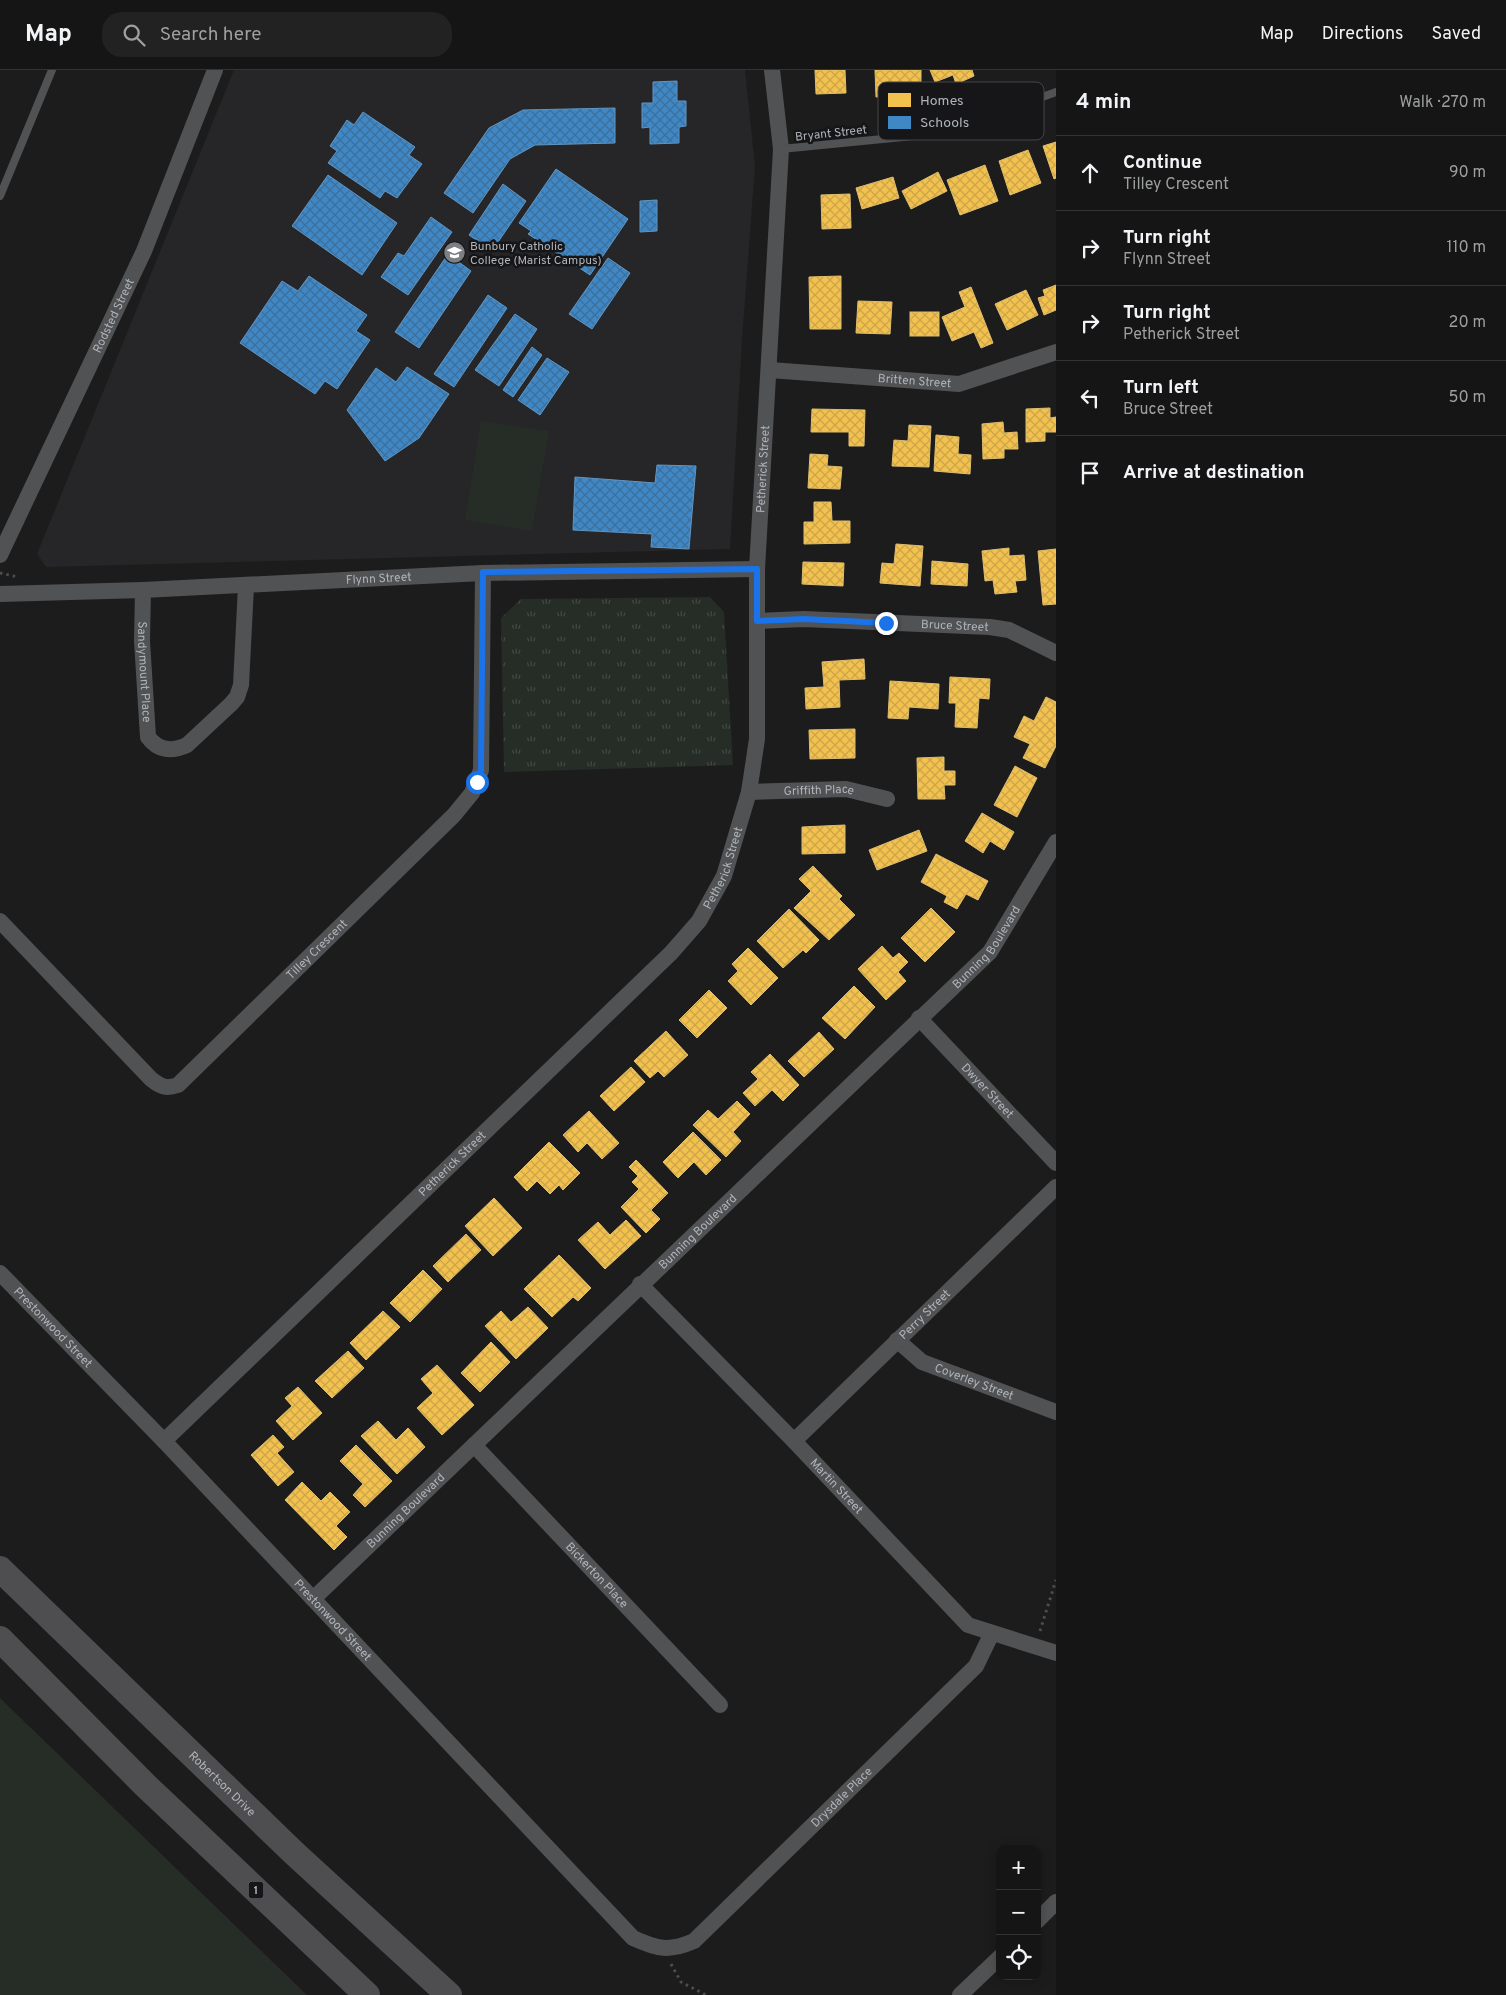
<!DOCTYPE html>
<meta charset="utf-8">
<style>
body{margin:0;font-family:Overpass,sans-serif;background:#222;color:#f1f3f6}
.controls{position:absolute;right:15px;bottom:15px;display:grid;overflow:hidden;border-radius:10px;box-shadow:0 2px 12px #0003}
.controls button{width:45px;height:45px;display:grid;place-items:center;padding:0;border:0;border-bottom:1px solid #343434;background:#151515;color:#f1f3f6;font:25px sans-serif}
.stop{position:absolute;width:15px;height:15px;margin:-11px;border:4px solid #1a73e8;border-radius:50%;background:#fff}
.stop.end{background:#1a73e8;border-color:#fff;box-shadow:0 1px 5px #0008}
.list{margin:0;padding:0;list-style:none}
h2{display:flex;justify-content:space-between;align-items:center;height:65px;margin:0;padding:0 20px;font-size:21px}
h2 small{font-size:16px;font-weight:400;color:#9d9fa0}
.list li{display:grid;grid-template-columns:32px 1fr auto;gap:15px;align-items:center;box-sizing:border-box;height:75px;padding:0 20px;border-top:1px solid #343434}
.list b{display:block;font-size:19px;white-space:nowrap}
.list p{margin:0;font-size:16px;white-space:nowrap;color:#9d9fa0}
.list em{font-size:16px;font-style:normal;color:#9d9fa0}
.icon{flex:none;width:28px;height:28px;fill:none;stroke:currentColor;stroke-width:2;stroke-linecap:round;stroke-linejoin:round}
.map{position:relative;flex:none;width:1056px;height:1925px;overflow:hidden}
header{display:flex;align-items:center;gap:30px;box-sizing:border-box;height:70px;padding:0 25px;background:#151515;border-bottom:1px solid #343434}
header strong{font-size:24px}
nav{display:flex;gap:28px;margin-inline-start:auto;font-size:18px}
.search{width:350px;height:45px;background:#222;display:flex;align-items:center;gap:12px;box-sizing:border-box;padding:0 18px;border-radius:20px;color:#9d9fa0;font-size:19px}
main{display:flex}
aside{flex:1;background:#151515}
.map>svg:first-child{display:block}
.built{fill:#262628}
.grass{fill:#262c26}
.park{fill:url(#park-tufts)}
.homes{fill:url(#homes-cross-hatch);stroke:#debd6e}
.schools{fill:url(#schools-cross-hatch);stroke:#6195c2}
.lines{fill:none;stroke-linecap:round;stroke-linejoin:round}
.path{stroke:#4c4d4f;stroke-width:3;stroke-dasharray:2.5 4;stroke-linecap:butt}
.service{stroke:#515254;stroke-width:8}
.minor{stroke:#515254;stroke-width:16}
.trunk{stroke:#4e4e50;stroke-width:26}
.route{stroke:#1a73e8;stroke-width:6}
.labels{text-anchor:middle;stroke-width:5;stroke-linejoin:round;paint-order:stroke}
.shield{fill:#161618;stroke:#818589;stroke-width:1}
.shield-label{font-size:11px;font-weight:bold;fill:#afb4ba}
.street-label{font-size:12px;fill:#afb4ba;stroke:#161618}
.poi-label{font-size:12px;fill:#afb4ba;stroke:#161618;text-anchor:start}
.key{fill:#161618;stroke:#444549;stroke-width:1}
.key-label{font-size:14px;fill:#afb4ba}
</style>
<header>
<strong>Map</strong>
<div class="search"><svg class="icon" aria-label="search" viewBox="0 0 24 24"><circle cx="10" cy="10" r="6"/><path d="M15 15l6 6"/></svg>Search here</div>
<nav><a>Map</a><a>Directions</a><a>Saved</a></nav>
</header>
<main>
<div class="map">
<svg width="1056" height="1925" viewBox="0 0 1056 1925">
<defs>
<pattern id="park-tufts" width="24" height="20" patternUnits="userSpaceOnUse" patternTransform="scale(1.25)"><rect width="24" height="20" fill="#262c26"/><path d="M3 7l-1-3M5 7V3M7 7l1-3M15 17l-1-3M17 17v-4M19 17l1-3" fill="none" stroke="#434843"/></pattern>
<pattern id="homes-cross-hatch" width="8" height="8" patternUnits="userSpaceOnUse" patternTransform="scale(1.25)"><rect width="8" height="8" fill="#f2c14e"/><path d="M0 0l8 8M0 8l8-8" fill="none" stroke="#cca54a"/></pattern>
<pattern id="schools-cross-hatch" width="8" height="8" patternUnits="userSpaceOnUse" patternTransform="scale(1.25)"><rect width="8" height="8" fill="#3f88c5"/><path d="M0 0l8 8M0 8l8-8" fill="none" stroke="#3c6f9b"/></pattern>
</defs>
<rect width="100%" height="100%" fill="#1c1c1c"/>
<polygon class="built" points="234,0 745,0 755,97 742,269 730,479 46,497 37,484"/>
<g class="grass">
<polygon points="481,351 549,361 532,461 465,450"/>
<polygon points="0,1628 307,1925 0,1925"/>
</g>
<polygon class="park" points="710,527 724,542 733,695 504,702 501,548 521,529"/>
<g class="homes">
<polygon points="815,0 845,0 846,23 816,24"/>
<polygon points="875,0 921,0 921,25 876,27"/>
<polygon points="930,0 972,0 974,6 956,14 953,5 935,12"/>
<polygon points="1056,72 1056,108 1054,109 1043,76"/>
<polygon points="1028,80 1041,113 1010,125 999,91"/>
<polygon points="985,95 998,131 960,145 947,110"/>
<polygon points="938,102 947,121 911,139 902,121"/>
<polygon points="893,107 899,128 862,139 856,118"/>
<polygon points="850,124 851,158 822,159 821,125"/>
<polygon points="841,206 841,259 810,259 809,207"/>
<polygon points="1056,215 1056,240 1044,245 1038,228 1045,226 1043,220"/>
<polygon points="971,217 993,273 981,278 974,262 952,271 942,247 965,237 959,222"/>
<polygon points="1026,220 1038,245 1007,260 995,234"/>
<polygon points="858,231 892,232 890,264 856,263"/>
<rect x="910" y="242" width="29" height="24"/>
<polygon points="1050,338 1050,348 1056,347 1056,362 1045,362 1045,371 1026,372 1026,339"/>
<polygon points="812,339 865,340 864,376 849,376 849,362 811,362"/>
<polygon points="1003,352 1004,363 1017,362 1018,379 1004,379 1004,388 983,389 982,354"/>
<polygon points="909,355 931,356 929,397 892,396 894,370 908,371"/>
<polygon points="936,365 959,367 958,384 971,385 970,404 934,401"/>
<polygon points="810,384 828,385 827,396 842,397 840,419 808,418"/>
<polygon points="814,432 831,432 832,451 850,451 850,473 804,474 804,452 814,452"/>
<polygon points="896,474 923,476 920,516 880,513 882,493 894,494"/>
<polygon points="1009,478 1009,486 1024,485 1026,510 1015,511 1017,522 995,524 993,510 985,511 982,481"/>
<polygon points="1056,479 1056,534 1043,535 1038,481"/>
<polygon points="932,491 968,494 967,516 931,514"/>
<polygon points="803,492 844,493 843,516 802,514"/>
<polygon points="864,589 865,609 839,610 840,637 806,639 805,618 824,617 822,592"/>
<polygon points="950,607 990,609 989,629 979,628 977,658 955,657 956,633 949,633"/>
<polygon points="890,611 939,614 938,639 909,637 908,649 888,648"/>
<polygon points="1046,627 1056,632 1056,676 1045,698 1023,688 1030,674 1014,667 1024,646 1034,651"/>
<polygon points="855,659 855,688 810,689 809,660"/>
<polygon points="944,687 944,701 955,701 955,715 944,715 945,729 918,729 917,688"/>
<polygon points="1015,696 1037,708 1017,747 994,735"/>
<polygon points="982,743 1014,762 1004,780 990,771 983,783 965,771"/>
<polygon points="845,755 845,783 802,784 802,757"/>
<polygon points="919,760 927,781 877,800 869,780"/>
<polygon points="936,784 988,811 978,830 966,824 957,839 944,832 947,826 921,812"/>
<polygon points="813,796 842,826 839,829 855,845 829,870 794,838 811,821 799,809"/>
<polygon points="931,838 955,862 925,892 901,868"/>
<polygon points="789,839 819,870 806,883 803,880 783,898 757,871"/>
<polygon points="882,876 893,888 899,883 908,892 898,902 906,911 886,930 858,899"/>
<polygon points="748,878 778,908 751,935 728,911 738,901 732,894"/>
<polygon points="854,916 875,937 845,969 822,948"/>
<polygon points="709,920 727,938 697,968 679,950"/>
<polygon points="666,961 688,985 664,1007 658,1001 650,1008 634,991"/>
<polygon points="819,962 834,979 804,1007 788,991"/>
<polygon points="770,984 799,1015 783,1031 772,1020 755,1036 743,1023 758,1009 751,1002"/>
<polygon points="631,997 645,1012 614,1041 600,1026"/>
<polygon points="737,1031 750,1044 733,1062 741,1071 726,1087 693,1055 708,1040 718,1049"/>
<polygon points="589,1041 619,1073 602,1089 587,1073 578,1082 563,1065"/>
<polygon points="693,1062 721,1090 706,1105 694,1092 678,1108 663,1092"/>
<polygon points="549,1072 580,1103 563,1120 559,1115 550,1124 537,1111 527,1121 514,1107"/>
<polygon points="636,1090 668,1123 651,1140 660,1149 646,1163 621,1137 639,1119 632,1112 638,1106 629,1097"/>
<polygon points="494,1128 522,1158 493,1186 465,1156"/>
<polygon points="626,1150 641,1166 605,1199 578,1170 598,1152 610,1165"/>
<polygon points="466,1164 481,1180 448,1212 433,1196"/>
<polygon points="559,1185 591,1218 578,1231 573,1227 552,1247 524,1219"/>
<polygon points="423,1200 442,1219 410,1252 390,1233"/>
<polygon points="528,1237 548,1258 516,1289 485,1256 501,1241 511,1252"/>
<polygon points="383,1241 400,1257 366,1290 350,1273"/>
<polygon points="491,1272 510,1292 480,1322 461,1303"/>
<polygon points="348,1281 364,1298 332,1328 315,1311"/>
<polygon points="437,1295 474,1335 442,1365 417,1338 433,1323 421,1309"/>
<polygon points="298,1317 322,1343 293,1370 276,1351 292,1336 285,1328"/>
<polygon points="378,1351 396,1370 408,1358 425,1377 397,1404 361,1366"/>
<polygon points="273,1365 284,1377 277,1383 294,1402 278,1416 251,1385"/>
<polygon points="356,1375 392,1411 365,1437 353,1425 363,1414 340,1391"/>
<polygon points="302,1412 321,1431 330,1422 350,1442 336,1456 347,1467 334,1480 285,1430"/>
</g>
<g class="schools">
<polygon points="677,11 677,31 686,31 686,56 679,57 679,73 650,74 650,57 642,58 642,33 653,33 653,12"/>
<polygon points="615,38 615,73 535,75 510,89 473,143 444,123 489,58 523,40"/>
<polygon points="363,42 415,77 409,85 422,94 397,128 385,121 380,128 328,93 337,81 330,76 347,50 354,55"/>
<polygon points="556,99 628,149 590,205 528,164 531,161 519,153"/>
<polygon points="328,105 397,153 362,205 292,156"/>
<polygon points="503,114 526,131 492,181 469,165"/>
<polygon points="657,130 657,161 640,162 640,131"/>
<polygon points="431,147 452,162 408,225 381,207 398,183 404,186"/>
<polygon points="448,184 471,201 419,278 395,262"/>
<polygon points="608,188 630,203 592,259 569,244"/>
<polygon points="309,206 367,245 356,261 370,270 337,319 325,311 315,324 240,273 282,211 298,221"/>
<polygon points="488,225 507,238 454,317 434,304"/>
<polygon points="515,244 537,259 499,316 475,300"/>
<polygon points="532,277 542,285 513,327 503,320"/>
<polygon points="547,288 569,302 540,345 518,330"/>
<polygon points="407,297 449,324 419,368 385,391 347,340 376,298 396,312"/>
<polygon points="657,395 696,396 689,479 651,477 652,464 573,460 575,407 655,413"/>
</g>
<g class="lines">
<g class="path">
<polyline points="0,503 18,507"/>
<polyline points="1040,1561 1056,1510"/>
<polyline points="671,1894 681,1912 706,1925"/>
</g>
<g class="service">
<polyline points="781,79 944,63 1056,22"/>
<polyline points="0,126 52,0"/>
</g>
<g class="minor">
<path id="s1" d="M770 300 959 314 1056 282"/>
<path id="s2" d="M0 485 144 181 215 0"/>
<path id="s3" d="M143 520 142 571 148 667C158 681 172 682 187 675L231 634 237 627 241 615 246 516"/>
<path id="s4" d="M0 524 143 520 483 503 757 499"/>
<path id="s5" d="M757 551 804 549 990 557 1009 560 1056 583"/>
<path id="s6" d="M749 722 846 719 887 729"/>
<path id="s7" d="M0 851 151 1009C161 1017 166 1019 178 1015L454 745 472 723 481 700 483 503"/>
<path id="s8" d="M919 948 1056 1093"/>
<path id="s9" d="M0 1203 164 1371 633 1868C657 1879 669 1882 694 1871L976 1596 992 1563"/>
<path id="s10" d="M640 1214 794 1371 968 1555 1056 1583"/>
<path id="s11" d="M897 1270 922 1292 1056 1342"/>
<path id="s12" d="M164 1371 671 883 699 851 724 806 749 722 757 669V499L781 79 772 0"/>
<path id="s13" d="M794 1371 1056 1117"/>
<path id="s14" d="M474 1375 720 1635"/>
<path id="s15" d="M313 1529 990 882 1056 772"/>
<polyline points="1037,1851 1056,1832"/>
<polyline points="960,1925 1000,1887"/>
</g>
<g class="trunk">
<path id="s16" d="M0 1499 294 1783 449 1925"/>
<polyline points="0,1569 145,1715 367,1925"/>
</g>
</g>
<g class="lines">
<polyline class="route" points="477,712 481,700 483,502 757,499 757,551 804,549 886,553"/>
</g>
<defs>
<symbol id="school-disc" viewBox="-11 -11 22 22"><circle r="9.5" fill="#7c7f83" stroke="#161618"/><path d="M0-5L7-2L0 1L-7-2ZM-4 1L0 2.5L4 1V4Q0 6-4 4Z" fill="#fff"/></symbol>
</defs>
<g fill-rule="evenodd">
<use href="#school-disc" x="442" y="170" width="25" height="25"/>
</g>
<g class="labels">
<rect class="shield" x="248.5" y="1811.5" width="15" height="17" rx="4"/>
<g class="shield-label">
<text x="256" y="1824">1</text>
</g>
<g class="street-label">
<text transform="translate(831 63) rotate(-6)" y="4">Bryant Street</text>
<text dy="4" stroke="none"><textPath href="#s2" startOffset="265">Rodsted Street</textPath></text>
<text dy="4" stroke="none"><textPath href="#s1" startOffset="145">Britten Street</textPath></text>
<text dy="4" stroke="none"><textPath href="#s12" startOffset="1209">Petherick Street</textPath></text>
<text dy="4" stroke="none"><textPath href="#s4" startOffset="379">Flynn Street</textPath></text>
<text dy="4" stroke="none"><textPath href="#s5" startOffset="198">Bruce Street</textPath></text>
<text dy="4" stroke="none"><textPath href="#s3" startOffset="82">Sandymount Place</textPath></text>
<text dy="4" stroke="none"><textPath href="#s6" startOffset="70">Griffith Place</textPath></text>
<text dy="4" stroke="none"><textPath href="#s12" startOffset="805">Petherick Street</textPath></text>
<text dy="4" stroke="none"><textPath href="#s15" startOffset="938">Bunning Boulevard</textPath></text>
<text dy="4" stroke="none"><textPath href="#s7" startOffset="442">Tilley Crescent</textPath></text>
<text dy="4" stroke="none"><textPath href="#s8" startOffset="100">Dwyer Street</textPath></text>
<text dy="4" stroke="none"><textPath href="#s12" startOffset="400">Petherick Street</textPath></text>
<text dy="4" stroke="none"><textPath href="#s15" startOffset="532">Bunning Boulevard</textPath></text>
<text dy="4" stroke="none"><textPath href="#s13" startOffset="182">Perry Street</textPath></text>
<text dy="4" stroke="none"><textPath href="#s9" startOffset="76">Prestonwood Street</textPath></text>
<text dy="4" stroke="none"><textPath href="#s11" startOffset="89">Coverley Street</textPath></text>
<text dy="4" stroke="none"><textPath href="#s10" startOffset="282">Martin Street</textPath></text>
<text dy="4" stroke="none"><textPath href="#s15" startOffset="128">Bunning Boulevard</textPath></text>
<text dy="4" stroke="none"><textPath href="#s14" startOffset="179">Bickerton Place</textPath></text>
<text dy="4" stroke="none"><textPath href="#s9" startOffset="481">Prestonwood Street</textPath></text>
<text dy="4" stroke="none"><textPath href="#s16" startOffset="309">Robertson Drive</textPath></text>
<text dy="4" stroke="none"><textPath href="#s9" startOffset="1188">Drysdale Place</textPath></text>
</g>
<g class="poi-label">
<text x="470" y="180">Bunbury Catholic<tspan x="470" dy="14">College (Marist Campus)</tspan></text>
</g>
</g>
<rect x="878" y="12" width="166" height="58" rx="8" class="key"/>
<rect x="888" y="23" width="23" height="14" fill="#f2c14e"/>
<rect x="888" y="46" width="23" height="13" fill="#3f88c5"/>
<g class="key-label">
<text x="920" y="35">Homes</text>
<text x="920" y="57">Schools</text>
</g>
</svg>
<div class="controls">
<button>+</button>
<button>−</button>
<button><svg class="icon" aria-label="locate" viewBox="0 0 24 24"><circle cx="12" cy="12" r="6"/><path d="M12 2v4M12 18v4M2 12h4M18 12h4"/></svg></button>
</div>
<div class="stop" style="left:477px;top:712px"></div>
<div class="stop end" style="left:886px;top:553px"></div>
</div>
<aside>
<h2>4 min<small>Walk · 270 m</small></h2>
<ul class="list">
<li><svg class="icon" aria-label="ahead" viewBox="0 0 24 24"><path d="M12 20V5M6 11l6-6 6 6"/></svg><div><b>Continue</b><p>Tilley Crescent</p></div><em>90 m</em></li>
<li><svg class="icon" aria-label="right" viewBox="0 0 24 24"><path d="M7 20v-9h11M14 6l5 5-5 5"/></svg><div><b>Turn right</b><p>Flynn Street</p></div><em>110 m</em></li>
<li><svg class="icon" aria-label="right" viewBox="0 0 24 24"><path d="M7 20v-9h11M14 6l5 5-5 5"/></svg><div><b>Turn right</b><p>Petherick Street</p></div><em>20 m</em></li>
<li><svg class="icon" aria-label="left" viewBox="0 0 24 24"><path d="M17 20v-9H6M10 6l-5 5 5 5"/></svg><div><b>Turn left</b><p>Bruce Street</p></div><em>50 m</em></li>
<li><svg class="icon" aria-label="arrive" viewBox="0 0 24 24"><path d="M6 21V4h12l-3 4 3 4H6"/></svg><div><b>Arrive at destination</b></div></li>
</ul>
</aside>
</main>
